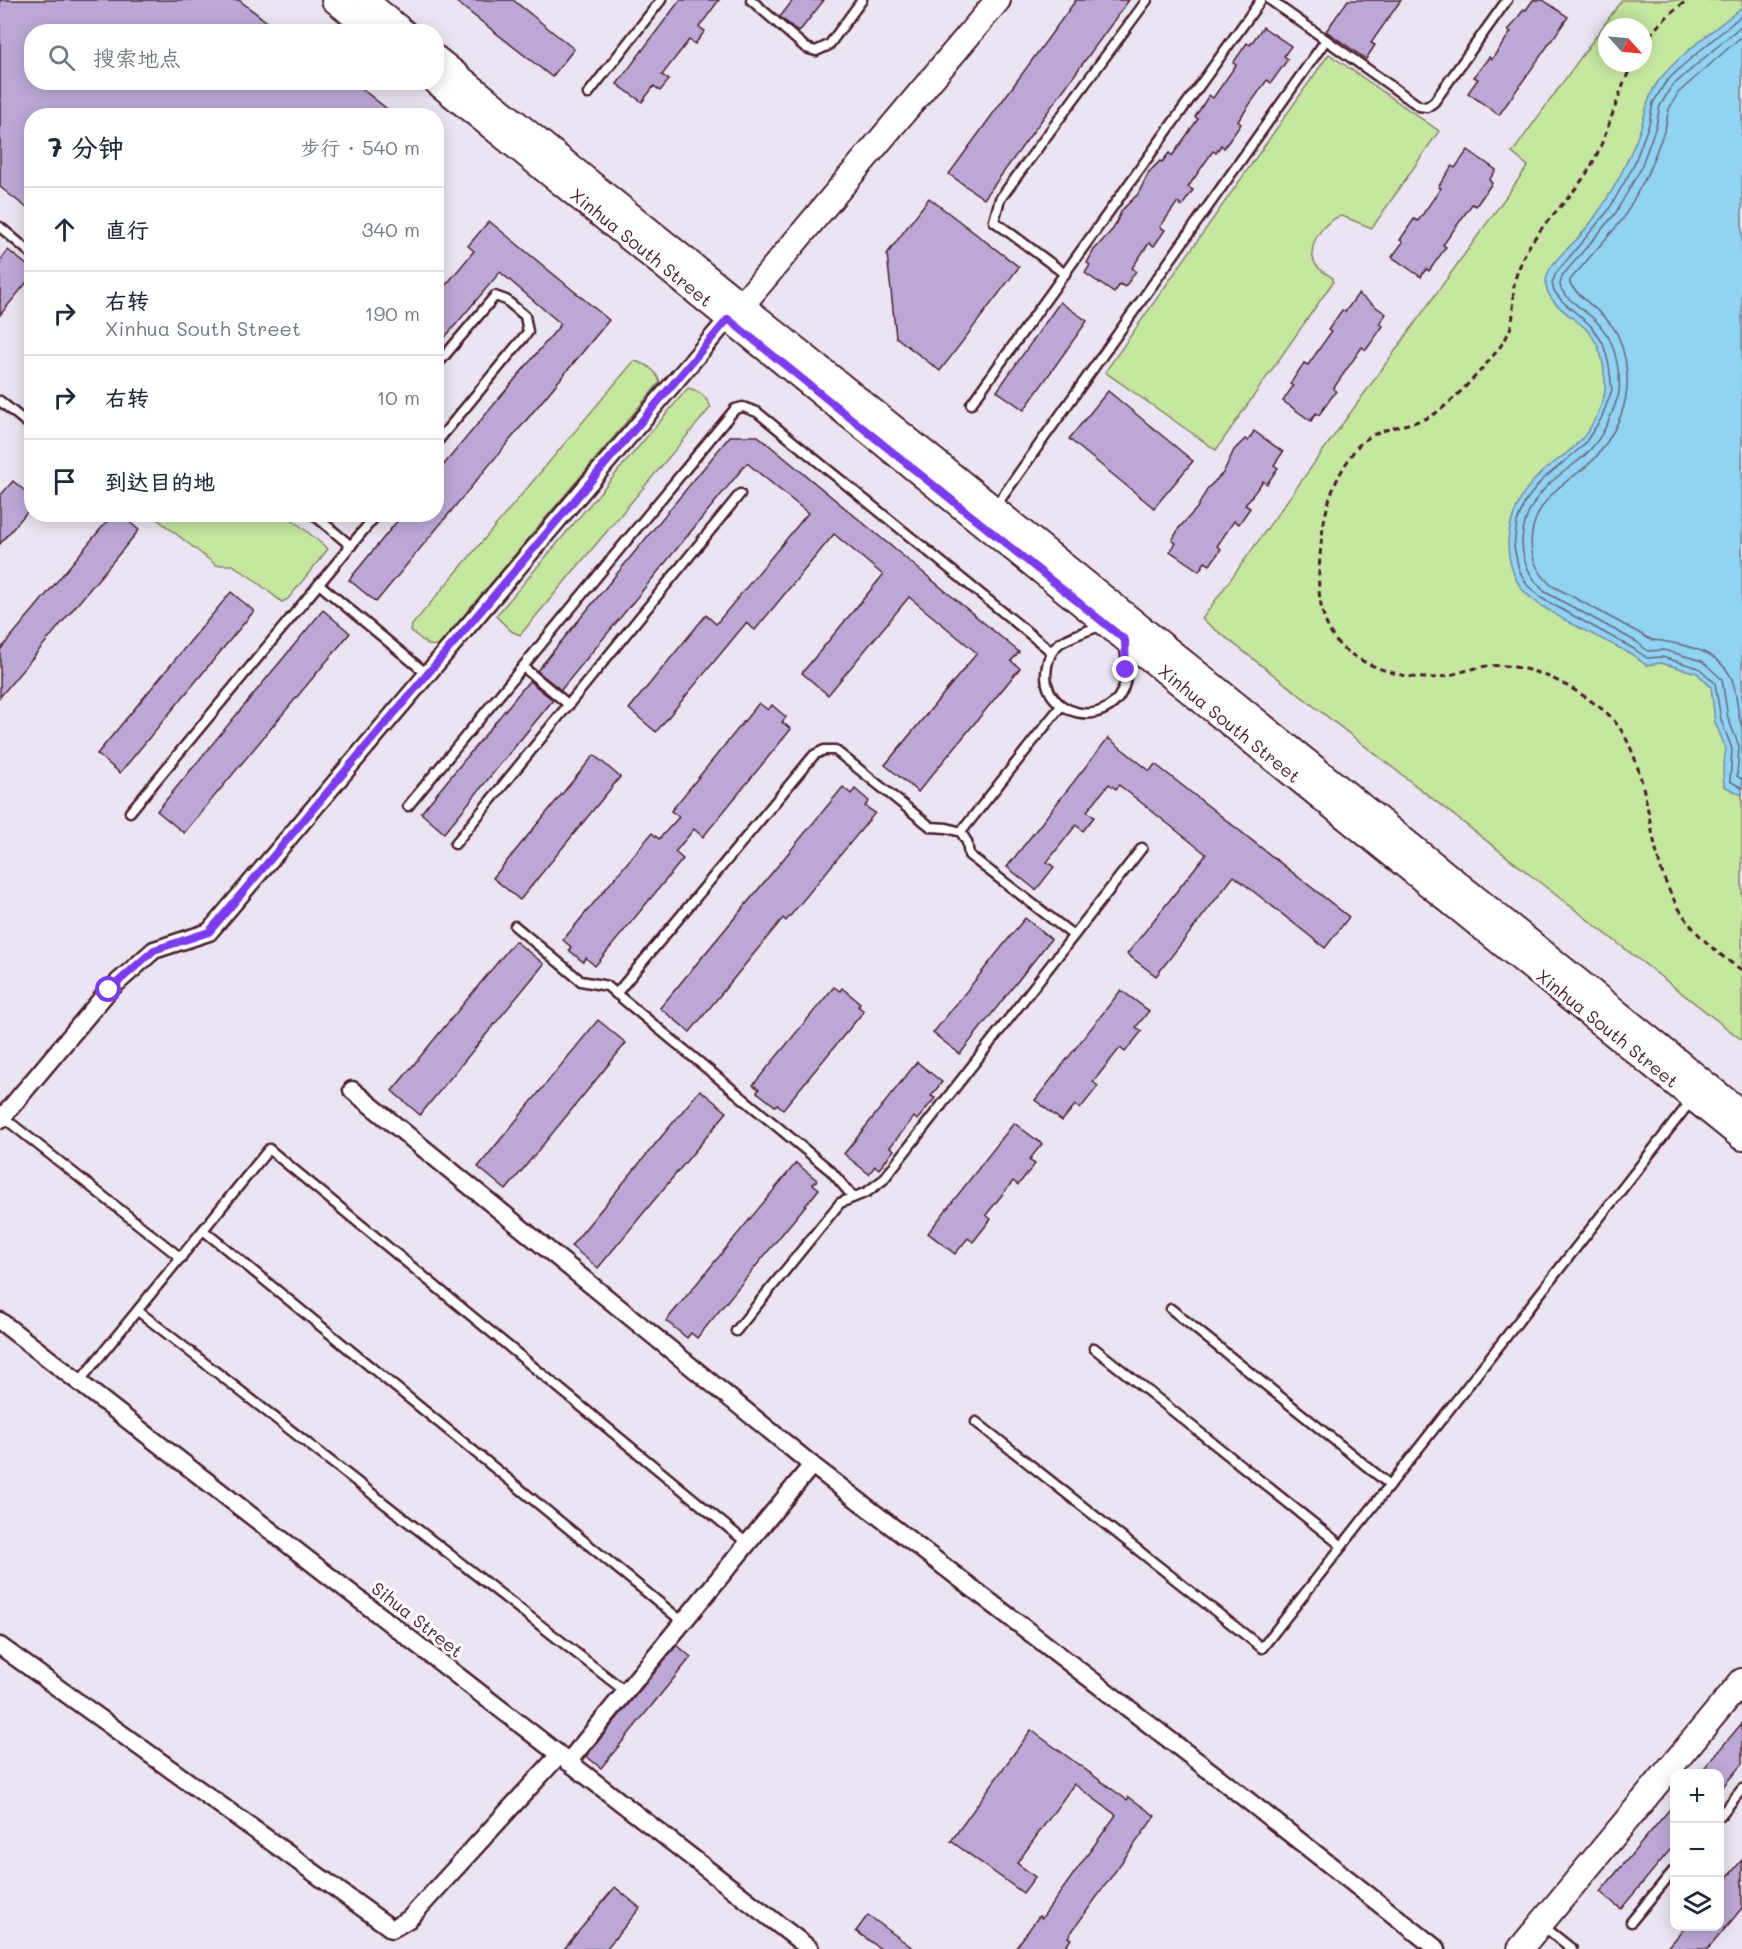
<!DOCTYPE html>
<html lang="zh">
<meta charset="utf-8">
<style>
body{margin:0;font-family:Mali,"LXGW WenKai TC",sans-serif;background:#f2f2f3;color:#1f2937}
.controls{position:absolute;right:18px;bottom:18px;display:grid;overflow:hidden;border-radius:12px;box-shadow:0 3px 15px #0003}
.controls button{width:54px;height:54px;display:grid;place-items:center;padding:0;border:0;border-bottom:2px solid #e0e1e3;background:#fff;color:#1f2937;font:30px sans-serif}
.compass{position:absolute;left:1598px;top:18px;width:54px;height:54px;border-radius:50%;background:#fff;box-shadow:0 3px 15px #0003;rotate:117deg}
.stop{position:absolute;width:18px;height:18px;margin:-14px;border:4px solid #7c3aed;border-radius:50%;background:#fff}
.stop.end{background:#7c3aed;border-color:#fff;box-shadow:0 2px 6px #0008}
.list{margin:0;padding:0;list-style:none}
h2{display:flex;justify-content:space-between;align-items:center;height:78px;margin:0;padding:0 24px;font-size:26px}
h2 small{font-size:20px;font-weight:400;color:#747a83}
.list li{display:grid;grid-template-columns:39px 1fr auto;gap:18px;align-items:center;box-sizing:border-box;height:84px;padding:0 24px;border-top:2px solid #e0e1e3}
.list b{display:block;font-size:22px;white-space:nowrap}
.list p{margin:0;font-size:20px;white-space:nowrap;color:#747a83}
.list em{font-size:20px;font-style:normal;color:#747a83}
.icon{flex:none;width:33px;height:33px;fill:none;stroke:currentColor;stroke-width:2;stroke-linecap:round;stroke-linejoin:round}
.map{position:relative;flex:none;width:1742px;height:1949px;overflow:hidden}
.search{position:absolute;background:#fff;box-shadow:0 3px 15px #0003;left:24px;top:24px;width:420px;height:66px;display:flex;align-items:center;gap:15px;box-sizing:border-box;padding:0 21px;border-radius:24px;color:#747a83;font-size:22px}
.panel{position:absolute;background:#fff;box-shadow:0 3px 15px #0003;left:24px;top:108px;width:420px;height:414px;border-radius:24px}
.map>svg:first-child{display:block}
.green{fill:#c5e7a0;stroke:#888366;stroke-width:1.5;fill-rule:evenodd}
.water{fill:#91d3f3;stroke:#758ba3;stroke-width:1.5}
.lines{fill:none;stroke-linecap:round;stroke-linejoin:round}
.shore{stroke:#66677b;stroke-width:1.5}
.building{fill:#bca8d7;stroke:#4a1f2b;stroke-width:1.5}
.lane-casing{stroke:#4a1f2b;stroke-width:13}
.street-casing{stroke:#4a1f2b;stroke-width:21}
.secondary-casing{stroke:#4a1f2b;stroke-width:28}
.path{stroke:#4a1f2b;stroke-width:3;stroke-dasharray:6 4.5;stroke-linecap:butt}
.lane{stroke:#fff;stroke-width:8}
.street{stroke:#fff;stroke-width:16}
.secondary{stroke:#fff;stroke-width:24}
.route{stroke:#7c3aed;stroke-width:8}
.labels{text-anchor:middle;stroke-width:6;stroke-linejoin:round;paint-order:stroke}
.street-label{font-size:18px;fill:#4a1f2b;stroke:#fff}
</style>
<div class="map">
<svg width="1742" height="1949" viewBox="0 0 1742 1949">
<rect width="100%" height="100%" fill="#ebe5f3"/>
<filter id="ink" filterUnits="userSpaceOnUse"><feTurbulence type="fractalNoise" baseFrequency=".0167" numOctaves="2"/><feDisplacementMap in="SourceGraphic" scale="12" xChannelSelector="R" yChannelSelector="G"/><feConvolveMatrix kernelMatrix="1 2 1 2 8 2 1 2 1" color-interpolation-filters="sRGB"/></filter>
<g filter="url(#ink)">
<g class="green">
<path d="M1622 0H1742V1040L1202 619 1528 166 1512 153ZM1607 27H1643V63H1607Z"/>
<path d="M1329 54 1439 131 1372 228 1342 216C1324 219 1303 248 1317 266 1321 271 1328 275 1333 278V282L1216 450 1105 372Z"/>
<path d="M634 361C647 364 655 369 660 382L438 646 428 645 411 631 412 625Z"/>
<path d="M688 388C700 391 705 396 711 407L520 635 511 631 496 616Z"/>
<polygon points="152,515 287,515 328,549 288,599 282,602 253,579 233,565 216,565"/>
</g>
<path class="water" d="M1742 7V795L1724 786 1723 769 1726 749 1715 722 1711 687 1697 673 1661 663 1646 665 1631 654C1604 639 1539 611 1522 589 1511 574 1506 552 1509 533 1513 511 1523 490 1540 474 1551 463 1567 455 1578 443 1591 430 1602 408 1605 391 1606 385 1605 379 1604 373 1603 356 1597 340 1585 328 1572 316 1548 304 1546 285 1544 267 1567 250 1578 238 1606 207 1624 172 1639 133 1646 114 1647 95 1660 79 1681 53 1717 28 1742 7Z"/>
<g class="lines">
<g class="shore">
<polyline points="1742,15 1682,66 1665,83 1653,103 1649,124 1633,167 1608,211 1556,273 1552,283 1554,291 1562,301 1590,325 1603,343 1609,365 1612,390 1601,419 1583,446 1542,480 1525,502 1517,522 1514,547 1519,570 1527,585 1541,598 1634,649 1647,658 1662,657 1699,668 1715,683 1721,720 1732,749 1730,781 1742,788"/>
<path d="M1742 25 1671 87 1660 106 1656 126 1640 170 1615 214 1562 276C1562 278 1560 283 1560 285 1561 296 1587 312 1595 320 1600 325 1605 332 1609 338 1616 352 1621 377 1619 392 1618 399 1614 406 1612 413 1607 426 1598 442 1588 452 1577 464 1561 472 1549 484 1517 516 1511 560 1545 592L1637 642 1648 651 1664 650 1702 661 1722 679 1728 718 1739 746 1737 776 1742 780"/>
<path d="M1742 36 1678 93 1669 109 1665 129 1648 173 1623 219 1570 280V284C1584 304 1609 314 1619 338 1636 383 1626 420 1596 457 1586 469 1569 478 1557 489 1528 516 1520 556 1551 585L1641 634C1655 643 1653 639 1667 642 1691 646 1719 653 1731 677 1738 692 1736 712 1742 727"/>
</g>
</g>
<g class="building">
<polygon points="0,0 239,0 280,32 32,32 32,82 353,82 396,116 32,116 32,212 0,187"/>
<polygon points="454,0 513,0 574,49 552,77"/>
<polygon points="680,0 719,0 699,27 705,31 695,44 689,40 662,75 669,80 660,91 654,86 642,102 617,84"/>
<polygon points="793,0 824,0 799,32 780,17"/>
<polygon points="1076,0 1129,0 984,199 949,174"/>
<polygon points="1348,0 1401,0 1371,43 1375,45 1366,59 1326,31"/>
<polygon points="1533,0 1543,0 1568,17 1499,115 1468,93 1478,79 1474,77 1489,57 1492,59 1511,32 1508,31 1524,9 1526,10"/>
<polygon points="1263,27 1291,46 1284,56 1288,59 1271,83 1267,80 1238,121 1241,124 1224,148 1221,145 1216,153 1213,151 1188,187 1193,190 1182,206 1177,203 1160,227 1165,230 1154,246 1149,243 1132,268 1136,271 1125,287 1120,284 1114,293 1085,273 1090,265 1087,263 1094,250 1113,229 1122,210 1138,194 1149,172 1160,161 1162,162 1169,153 1172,156 1198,119 1195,117 1209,95 1213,98 1236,65 1233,63 1247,43 1250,45"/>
<polygon points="1468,150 1496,170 1489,180 1492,183 1476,206 1472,204 1443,245 1446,247 1429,271 1426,269 1421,277 1392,257 1403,242 1400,240 1414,219 1418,221 1441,188 1438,187 1452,166 1455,168"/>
<polygon points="929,198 1019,267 940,371 896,337 887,254"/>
<polygon points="489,221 609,320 376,602 349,580 403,514 436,514 436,474 561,324 500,272 436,348 436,297 474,251 468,246"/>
<polygon points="8,250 32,269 32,276 0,315 0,261"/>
<polygon points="1358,294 1386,314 1379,324 1383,326 1366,350 1362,347 1333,389 1336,391 1319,415 1316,413 1311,421 1283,401 1293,386 1290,384 1304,363 1308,365 1331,332 1328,330 1342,310 1345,312"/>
<polygon points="1060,302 1087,321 1024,410 997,391"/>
<polygon points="1108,391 1193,461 1154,508 1069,439"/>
<polygon points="1254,431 1283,452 1274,465 1278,468 1267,484 1263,481 1245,505 1250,508 1239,524 1234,521 1217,546 1221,549 1210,565 1205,562 1199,571 1170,551 1176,543 1172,541 1179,528 1197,508 1208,488 1223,473 1234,450 1245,439 1248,441"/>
<polygon points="730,436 758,436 1019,652 1011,661 1020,668 918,792 885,765 977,653 909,597 828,695 802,673 883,575 834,534 755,630 746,623 656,732 629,709 706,615 716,624 808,513 747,463 561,690 537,671"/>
<polygon points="13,481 32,497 32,506 0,544 0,496"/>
<polygon points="113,514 120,514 139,530 0,697 0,650"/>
<polygon points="231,592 254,611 120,773 97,754"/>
<polygon points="323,610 350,633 184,833 157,811"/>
<polygon points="529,681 553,700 444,833 421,813"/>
<polygon points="759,703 768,710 772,705 786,717 782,722 791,729 703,837 694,829 675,852 683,859 595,966 586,958 583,962 569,950 571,947 563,940 652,833 659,839 679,817 671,811"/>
<polygon points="1108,738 1150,771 1155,764 1349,917 1325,948 1234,876 1156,976 1127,954 1206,854 1119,785 1116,789 1109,784 1087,811 1094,817 1083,831 1076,825 1047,862 1054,867 1036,890 1007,867"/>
<polygon points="594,755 620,777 520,900 493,878"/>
<polygon points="843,787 851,794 855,789 869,801 865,806 875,813 786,921 783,918 690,1032 660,1008"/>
<polygon points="1025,918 1051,939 960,1054 933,1033"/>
<polygon points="515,941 544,964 420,1115 392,1091"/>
<polygon points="834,987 840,991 842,988 860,1003 858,1006 864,1011 783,1109 777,1104 775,1106 757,1092 759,1089 753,1085"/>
<polygon points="1121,990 1149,1011 1136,1027 1142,1031 1125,1052 1120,1048 1093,1082 1098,1086 1080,1109 1075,1105 1062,1121 1035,1100"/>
<polygon points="598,1020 626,1043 506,1190 478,1167"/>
<polygon points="917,1062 942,1082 931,1096 935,1098 917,1120 914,1117 890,1147 894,1150 879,1169 875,1166 869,1174 844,1154"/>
<polygon points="700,1090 727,1112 598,1268 571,1246"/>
<polygon points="1014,1123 1042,1144 1029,1160 1035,1164 1018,1185 1013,1181 986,1215 991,1219 973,1242 968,1238 955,1254 928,1233"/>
<polygon points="796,1163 817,1180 813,1184 819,1189 697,1338 691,1333 687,1338 666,1321"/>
<polygon points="677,1645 691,1657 601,1768 586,1756"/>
<polygon points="1742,1723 1742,1764 1719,1791 1719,1773 1700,1773"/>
<polygon points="1031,1730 1127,1800 1129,1797 1155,1816 1068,1937 1071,1939 1064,1949 1015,1949 1039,1916 1042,1918 1116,1815 1074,1784 1017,1863 1035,1877 1023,1893 951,1841"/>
<polygon points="1674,1804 1674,1845 1621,1909 1600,1892"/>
<polygon points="1742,1860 1742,1908 1708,1949 1667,1949 1686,1926 1719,1926 1719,1887"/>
<polygon points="615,1887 640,1908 606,1949 564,1949"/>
<polygon points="868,1915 914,1949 881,1949 856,1931"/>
</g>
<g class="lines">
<defs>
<g id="lane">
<polyline points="751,0 806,48 816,51 829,45 862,0"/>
<polyline points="1270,0 1419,106 1427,107 1434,102 1507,0"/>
<polyline points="588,94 661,0"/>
<polyline points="0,227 32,254"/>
<polyline points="1065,274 994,221 1000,199 1147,0"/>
<polyline points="436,366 495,296 506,300 525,316 528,332 436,443"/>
<polyline points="0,401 32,427"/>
<polyline points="971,404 1261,0"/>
<polyline points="995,507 1326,40"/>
<polyline points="313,514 351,546"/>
<polyline points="319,584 427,674"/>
<path d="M1103 625C1089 630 1073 635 1060 643 1053 648 1048 658 1047 666 1037 717 1112 733 1125 683 1128 671 1126 658 1125 646"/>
<polyline points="523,667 569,705"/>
<polyline points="408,806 735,409 743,407 757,412 1052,652"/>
<polyline points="130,812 377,514"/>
<polyline points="961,832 1061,706"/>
<polyline points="455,844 740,494"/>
<polyline points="515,926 581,981 607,986 831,1171 853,1197"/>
<polyline points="616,994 814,755 824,750 835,750 931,827 947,828 961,832 967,842 969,855 1073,935"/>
<polyline points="3,1117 181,1258"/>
<polyline points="203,1230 683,1622"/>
<polyline points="1171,1309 1390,1485"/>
<polyline points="138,1311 626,1692"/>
<polyline points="736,1331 840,1203 867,1192 883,1180 1142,848"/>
<polyline points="1094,1348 1342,1546"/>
<polyline points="79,1382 269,1149 747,1543"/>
<polyline points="976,1422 1262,1648 1691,1101"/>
<polyline points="1720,1816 1742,1789"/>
<polyline points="1631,1922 1674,1870"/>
<polyline points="1542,1925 1572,1949"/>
</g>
<g id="street">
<polyline points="352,1090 812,1465 1223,1781 1437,1949"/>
<polyline points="0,1120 109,990 154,950 209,932 728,319"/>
<polyline points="0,1321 810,1949"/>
<polyline points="0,1646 392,1929 409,1919 559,1755"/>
<polyline points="568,1762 812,1465"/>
</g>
<g id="secondary">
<polyline points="334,0 373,32"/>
<polyline points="365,0 404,32"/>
<polyline points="436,58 1742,1113"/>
<polyline points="436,82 1742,1138"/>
<polyline points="742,305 998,0"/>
<polyline points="1520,1949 1742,1681"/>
</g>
</defs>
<use href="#lane" class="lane-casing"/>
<use href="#street" class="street-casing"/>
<use href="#secondary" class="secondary-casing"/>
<g class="path">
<path d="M1643 44C1656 27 1671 11 1688 0"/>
<path d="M1633 63C1616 96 1609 133 1591 166 1572 200 1538 224 1522 260 1520 266 1517 273 1515 279 1511 298 1517 318 1507 336 1498 354 1449 407 1431 416 1407 428 1380 425 1359 445 1353 451 1349 459 1344 467 1324 500 1321 535 1319 573 1317 598 1324 634 1345 650 1368 667 1403 679 1431 678 1451 677 1469 668 1488 666 1529 662 1571 685 1602 709 1648 745 1645 826 1664 878 1679 918 1706 947 1742 970"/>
</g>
<use href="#lane" class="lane"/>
<use href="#street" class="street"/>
<use href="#secondary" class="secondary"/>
</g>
</g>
<g class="lines" filter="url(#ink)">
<polyline class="route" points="109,990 154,950 209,932 728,319 1125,640 1126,670"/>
</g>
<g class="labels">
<g class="street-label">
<text transform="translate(641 248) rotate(39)" y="6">Xinhua South Street</text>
<text transform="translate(1229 724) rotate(39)" y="6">Xinhua South Street</text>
<text transform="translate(1607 1029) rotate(39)" y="6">Xinhua South Street</text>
<text transform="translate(417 1620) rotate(38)" y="6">Sihua Street</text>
</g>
</g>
</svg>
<div class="controls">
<button>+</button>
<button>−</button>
<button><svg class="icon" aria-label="layers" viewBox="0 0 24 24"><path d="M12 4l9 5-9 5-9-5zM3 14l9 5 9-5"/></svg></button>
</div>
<svg class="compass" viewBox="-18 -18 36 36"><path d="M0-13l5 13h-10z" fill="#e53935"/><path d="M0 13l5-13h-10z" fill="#747a83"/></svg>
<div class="stop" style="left:109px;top:990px"></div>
<div class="stop end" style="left:1126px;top:670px"></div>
<div class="search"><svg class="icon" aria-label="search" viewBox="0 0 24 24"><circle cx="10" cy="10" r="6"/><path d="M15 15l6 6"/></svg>搜索地点</div>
<section class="panel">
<h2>7 分钟<small>步行 · 540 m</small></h2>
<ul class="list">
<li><svg class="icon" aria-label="ahead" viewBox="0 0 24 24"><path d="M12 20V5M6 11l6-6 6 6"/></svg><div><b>直行</b></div><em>340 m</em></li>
<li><svg class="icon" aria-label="right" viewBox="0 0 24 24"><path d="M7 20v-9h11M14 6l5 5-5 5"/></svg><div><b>右转</b><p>Xinhua South Street</p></div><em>190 m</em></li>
<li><svg class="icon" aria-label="right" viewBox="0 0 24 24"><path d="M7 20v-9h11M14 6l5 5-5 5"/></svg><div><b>右转</b></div><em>10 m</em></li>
<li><svg class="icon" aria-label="arrive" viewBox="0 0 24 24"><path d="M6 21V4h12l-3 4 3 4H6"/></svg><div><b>到达目的地</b></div></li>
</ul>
</section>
</div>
